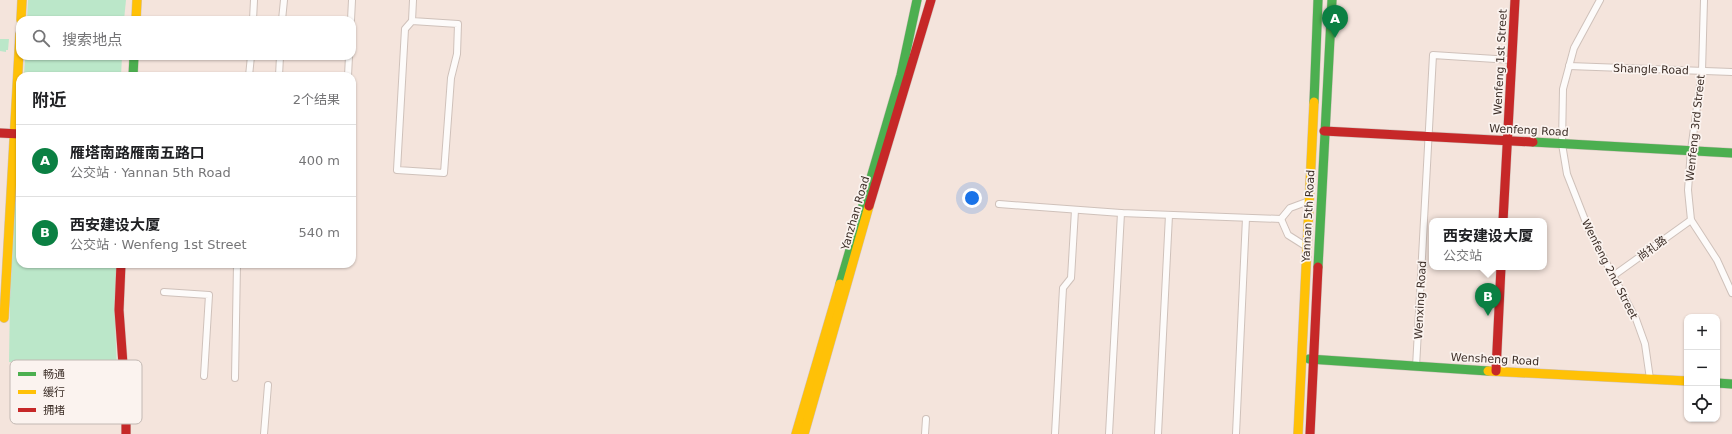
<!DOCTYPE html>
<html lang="zh">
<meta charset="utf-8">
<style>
body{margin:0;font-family:"DejaVu Sans","Noto Sans SC",sans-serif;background:#f6f6f6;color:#202124}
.controls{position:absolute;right:12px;bottom:12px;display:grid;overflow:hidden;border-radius:8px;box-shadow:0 1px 3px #0004}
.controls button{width:36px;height:36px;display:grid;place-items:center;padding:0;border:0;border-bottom:1px solid #e0e0e0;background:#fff;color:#202124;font:20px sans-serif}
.you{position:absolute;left:972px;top:198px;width:14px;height:14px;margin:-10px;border:3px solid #fff;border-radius:50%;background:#1a73e8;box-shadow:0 0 0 6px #1a73e833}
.badge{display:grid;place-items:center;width:26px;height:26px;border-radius:50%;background:#0b8043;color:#fff;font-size:13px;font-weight:700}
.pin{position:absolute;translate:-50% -33px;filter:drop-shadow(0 1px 2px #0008)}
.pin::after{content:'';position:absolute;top:21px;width:14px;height:12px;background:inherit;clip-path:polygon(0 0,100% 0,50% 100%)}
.popup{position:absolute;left:1429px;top:218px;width:118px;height:52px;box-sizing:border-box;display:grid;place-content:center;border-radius:8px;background:#fff;filter:drop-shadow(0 1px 3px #0005);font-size:13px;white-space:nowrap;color:#757577}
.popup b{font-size:15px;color:#202124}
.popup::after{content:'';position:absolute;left:50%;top:100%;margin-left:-8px;border:8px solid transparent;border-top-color:#fff}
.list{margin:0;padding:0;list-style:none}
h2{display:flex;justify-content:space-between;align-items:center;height:52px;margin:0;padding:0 16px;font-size:17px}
h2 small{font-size:13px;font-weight:400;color:#757577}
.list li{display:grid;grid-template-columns:26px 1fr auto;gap:12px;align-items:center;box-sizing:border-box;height:72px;padding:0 16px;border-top:1px solid #e0e0e0}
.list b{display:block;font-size:15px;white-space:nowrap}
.list p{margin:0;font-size:13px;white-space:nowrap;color:#757577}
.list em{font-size:13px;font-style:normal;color:#757577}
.icon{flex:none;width:22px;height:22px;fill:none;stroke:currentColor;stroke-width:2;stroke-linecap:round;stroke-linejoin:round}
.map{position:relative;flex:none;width:1732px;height:434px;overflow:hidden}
.search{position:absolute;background:#fff;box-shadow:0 1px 3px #0004;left:16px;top:16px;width:340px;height:44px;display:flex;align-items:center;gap:10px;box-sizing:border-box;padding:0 14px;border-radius:12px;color:#757577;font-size:15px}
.panel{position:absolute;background:#fff;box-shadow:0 1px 3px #0004;left:16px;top:72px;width:340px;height:196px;border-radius:12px}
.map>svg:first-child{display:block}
.green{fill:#bbe7c9}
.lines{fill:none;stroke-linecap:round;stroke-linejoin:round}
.street-casing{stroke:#cfc1ba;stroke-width:8}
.fast-casing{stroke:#cfc1ba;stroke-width:10}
.slow-casing{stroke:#cfc1ba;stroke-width:10}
.jam-casing{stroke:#cfc1ba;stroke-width:10}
.street{stroke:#fdfbfa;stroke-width:6}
.fast{stroke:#4caf50;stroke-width:9}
.slow{stroke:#ffc107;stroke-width:9}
.jam{stroke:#c62828;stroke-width:9}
.labels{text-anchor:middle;stroke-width:3.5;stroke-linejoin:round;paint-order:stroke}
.street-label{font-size:11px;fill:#3d2f28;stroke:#fbf3ef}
.key{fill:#fbf3ef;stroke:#c2b8b3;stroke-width:1}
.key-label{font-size:11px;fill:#3d2f28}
</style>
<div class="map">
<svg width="1732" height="434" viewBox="0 0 1732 434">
<rect width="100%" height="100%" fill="#f4e4dc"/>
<g class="green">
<polygon points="28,0 126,0 124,20 27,20"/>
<polygon points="0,39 9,39 8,50 6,50 6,52 0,51"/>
<polygon points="25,56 122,56 121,76 24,76"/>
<polygon points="20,151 20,264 118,264 115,322 117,369 9,362 10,298 18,157"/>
</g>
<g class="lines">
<defs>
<g id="street">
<polyline points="1600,0 1574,48 1563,89 1562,144 1567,174 1589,230 1636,319 1645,344 1650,379"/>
<polyline points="1704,0 1702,71 1691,150 1688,190 1691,220 1717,260 1732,293"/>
<polyline points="253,20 254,0"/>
<polyline points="282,20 284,0"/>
<polyline points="351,20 352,0"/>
<polyline points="412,21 458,24 457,54 451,78 444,173 397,170 405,29 412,21 413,0"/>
<polyline points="1569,66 1732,72"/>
<polyline points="249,76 251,56"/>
<polyline points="279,76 280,56"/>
<polyline points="348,76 349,56"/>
<polyline points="999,204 1121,213 1281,219 1290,208 1309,201"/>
<polyline points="1281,219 1288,235 1307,247"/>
<polyline points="1613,276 1691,220"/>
<polyline points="164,292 209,295 204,376"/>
<polyline points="1416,367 1433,55 1511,60"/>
<polyline points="235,378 237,264"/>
<polyline points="264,434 268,385"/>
<polyline points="925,434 926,419"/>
<polyline points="1055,434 1063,288 1071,278 1075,210"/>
<polyline points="1109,434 1121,213"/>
<polyline points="1158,434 1169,215"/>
<polyline points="1236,434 1246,218"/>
</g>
<g id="fast">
<polyline points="133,76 134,56"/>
<polyline points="1314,102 1318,0"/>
<polyline points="1533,142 1732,153"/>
<polyline points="1318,267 1332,0"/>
<polyline points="840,284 901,75 917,0"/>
<polyline points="1309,359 1488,371"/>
<polyline points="1717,383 1732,384"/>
</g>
<g id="slow">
<polyline points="21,20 22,0"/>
<polyline points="136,20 137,0"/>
<polyline points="4,318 20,34"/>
<polyline points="1488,371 1687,381"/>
<polyline points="796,434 840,284"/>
<polyline points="804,434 869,206"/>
<polyline points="1298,434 1314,102"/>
</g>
<g id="jam">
<polyline points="1324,131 1533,142"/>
<polyline points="0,133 20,134"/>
<polyline points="869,206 931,0"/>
<polyline points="1503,221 1515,0"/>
<polyline points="121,264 119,310 126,405 126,434"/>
<polyline points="1496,371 1501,267"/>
<polyline points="1310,434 1318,267"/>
</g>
</defs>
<use href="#street" class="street-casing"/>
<use href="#fast" class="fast-casing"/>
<use href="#slow" class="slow-casing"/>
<use href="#jam" class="jam-casing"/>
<use href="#street" class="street"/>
<use href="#fast" class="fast"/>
<use href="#slow" class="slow"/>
<use href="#jam" class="jam"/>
</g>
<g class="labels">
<g class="street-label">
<text transform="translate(1500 62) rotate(-87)" y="4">Wenfeng 1st Street</text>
<text transform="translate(1651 69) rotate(2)" y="4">Shangle Road</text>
<text transform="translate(1695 128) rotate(-84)" y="4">Wenfeng 3rd Street</text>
<text transform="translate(1529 130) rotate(3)" y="4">Wenfeng Road</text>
<text transform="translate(855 213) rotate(-74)" y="4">Yanzhan Road</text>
<text transform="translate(1308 216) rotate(-87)" y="4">Yannan 5th Road</text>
<text transform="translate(1652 248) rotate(-36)" y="4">尚礼路</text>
<text transform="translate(1610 269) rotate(63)" y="4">Wenfeng 2nd Street</text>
<text transform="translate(1420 300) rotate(-87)" y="4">Wenxing Road</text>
<text transform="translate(1495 359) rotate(3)" y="4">Wensheng Road</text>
</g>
</g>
<rect x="10" y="360" width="132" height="64" rx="6" class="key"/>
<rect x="18" y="372" width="18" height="4" fill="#4caf50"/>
<rect x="18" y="390" width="18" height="4" fill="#ffc107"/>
<rect x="18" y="408" width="18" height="4" fill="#c62828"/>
<g class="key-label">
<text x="43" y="378">畅通</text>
<text x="43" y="396">缓行</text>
<text x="43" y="414">拥堵</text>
</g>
</svg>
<div class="controls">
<button>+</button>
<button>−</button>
<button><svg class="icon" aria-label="locate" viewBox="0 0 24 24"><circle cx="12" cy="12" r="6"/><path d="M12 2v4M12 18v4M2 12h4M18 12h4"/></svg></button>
</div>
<div class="you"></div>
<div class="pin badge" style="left:1335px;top:38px">A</div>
<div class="pin badge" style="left:1488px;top:316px">B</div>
<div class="popup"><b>西安建设大厦</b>公交站</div>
<div class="search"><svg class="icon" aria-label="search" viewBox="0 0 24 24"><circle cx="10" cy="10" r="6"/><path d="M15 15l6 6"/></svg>搜索地点</div>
<section class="panel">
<h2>附近<small>2个结果</small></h2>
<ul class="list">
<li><span class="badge">A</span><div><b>雁塔南路雁南五路口</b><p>公交站 · Yannan 5th Road</p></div><em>400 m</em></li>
<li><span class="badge">B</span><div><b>西安建设大厦</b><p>公交站 · Wenfeng 1st Street</p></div><em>540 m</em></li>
</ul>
</section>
</div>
